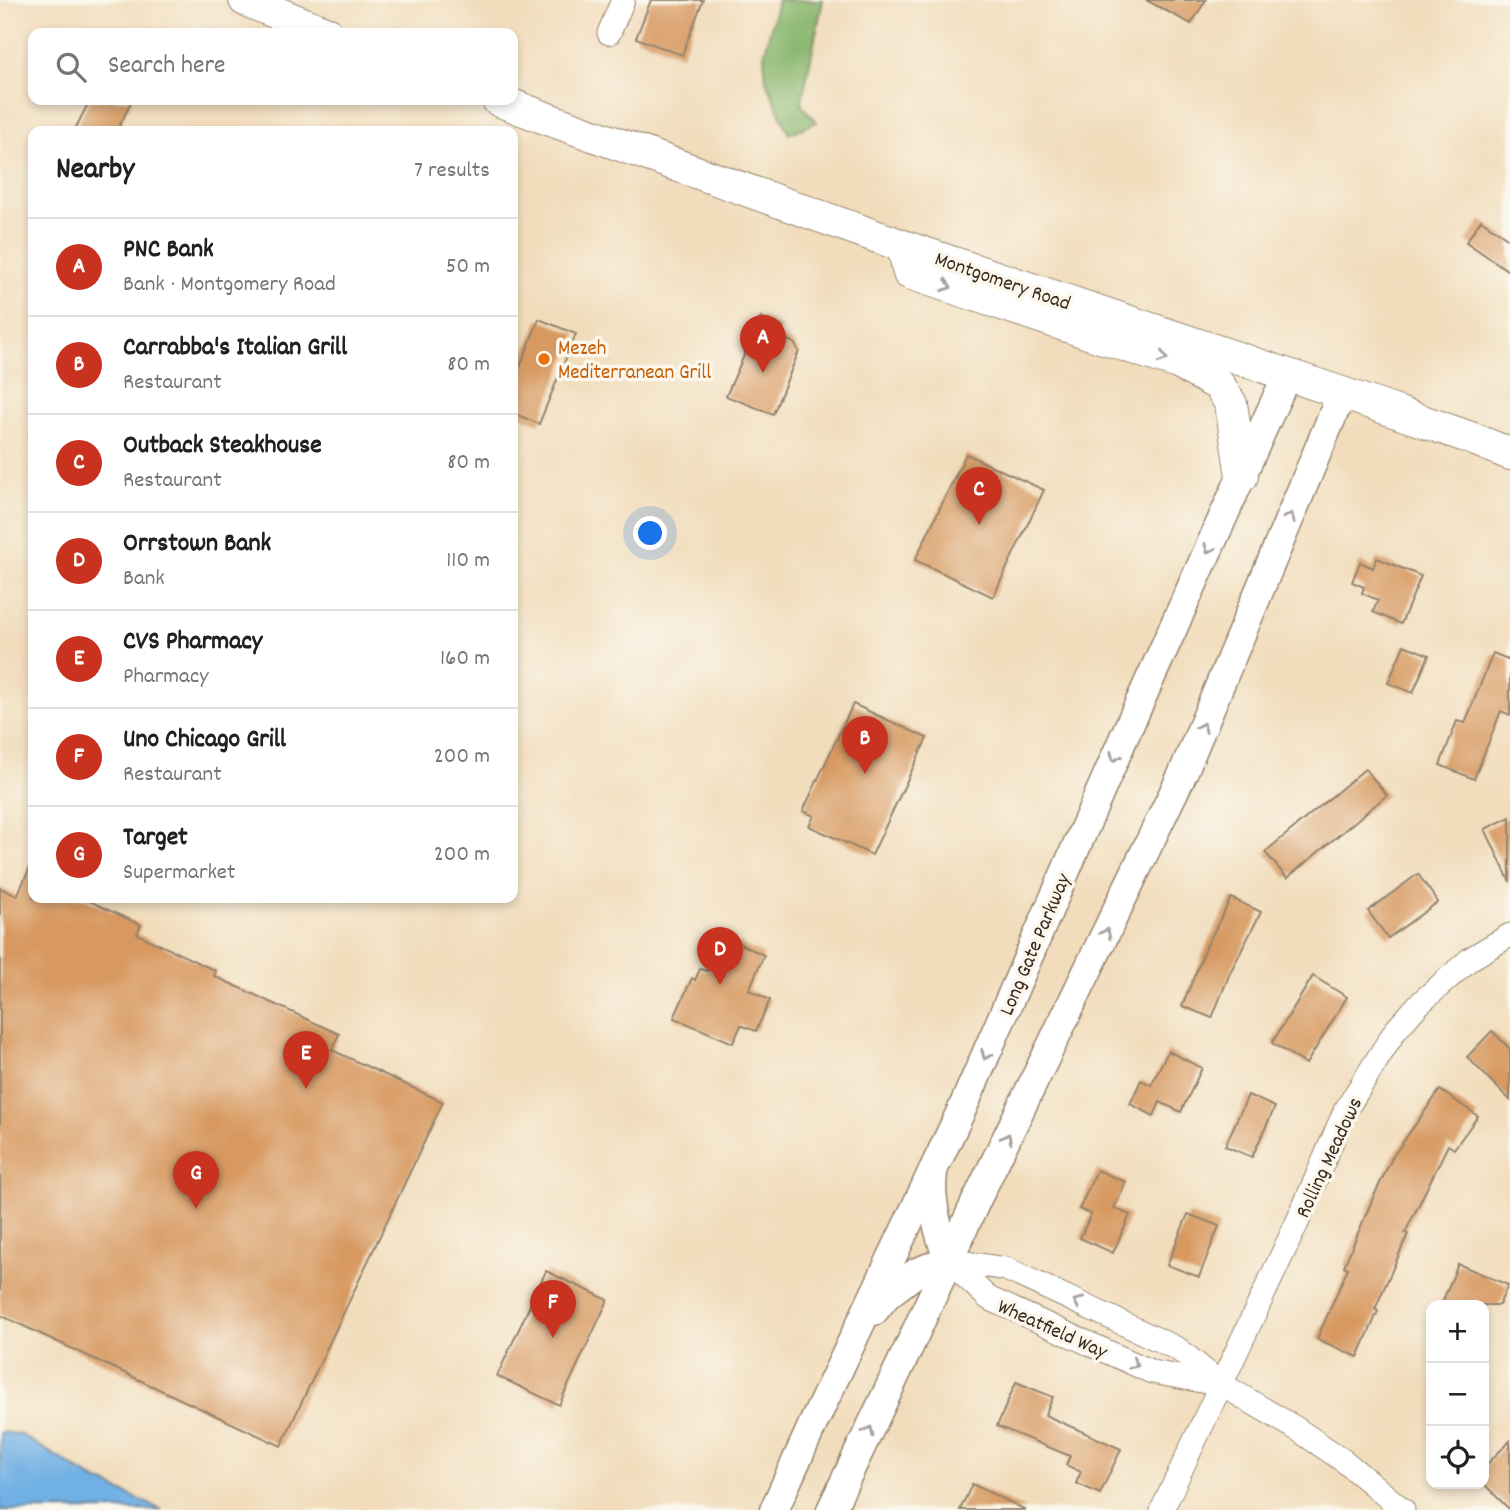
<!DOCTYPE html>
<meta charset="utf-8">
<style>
body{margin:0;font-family:Dekko,sans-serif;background:#f6f6f6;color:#202124}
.controls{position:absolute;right:21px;bottom:21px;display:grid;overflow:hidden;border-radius:14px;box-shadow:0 4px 10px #0003}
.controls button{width:63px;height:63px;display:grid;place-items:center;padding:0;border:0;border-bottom:2px solid #e0e0e0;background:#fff;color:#202124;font:35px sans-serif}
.you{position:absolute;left:651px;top:534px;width:24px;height:24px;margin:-18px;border:5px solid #fff;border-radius:50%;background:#1a73e8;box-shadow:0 0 0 10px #1a73e833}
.badge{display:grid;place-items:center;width:46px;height:46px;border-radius:50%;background:#c8321e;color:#fff;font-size:23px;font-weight:700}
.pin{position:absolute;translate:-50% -58px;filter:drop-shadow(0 2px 4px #0008)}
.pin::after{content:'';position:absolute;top:37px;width:24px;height:21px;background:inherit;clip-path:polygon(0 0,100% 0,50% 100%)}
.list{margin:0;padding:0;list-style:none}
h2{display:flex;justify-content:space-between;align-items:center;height:91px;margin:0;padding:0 28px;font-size:30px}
h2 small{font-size:23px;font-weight:400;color:#757577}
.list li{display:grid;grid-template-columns:46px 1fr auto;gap:21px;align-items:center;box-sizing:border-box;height:98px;padding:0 28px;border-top:2px solid #e0e0e0}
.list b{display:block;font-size:26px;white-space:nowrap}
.list p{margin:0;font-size:23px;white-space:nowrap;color:#757577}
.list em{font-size:23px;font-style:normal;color:#757577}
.icon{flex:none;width:38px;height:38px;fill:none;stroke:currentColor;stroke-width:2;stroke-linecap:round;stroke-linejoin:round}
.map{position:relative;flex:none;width:1510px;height:1510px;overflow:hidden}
.search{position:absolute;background:#fff;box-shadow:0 4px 10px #0003;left:28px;top:28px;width:490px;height:77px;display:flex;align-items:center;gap:18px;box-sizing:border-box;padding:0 24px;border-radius:14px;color:#757577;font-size:26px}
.panel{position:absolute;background:#fff;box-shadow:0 4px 10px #0003;left:28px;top:126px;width:490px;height:777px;border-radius:14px}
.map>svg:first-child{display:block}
.forest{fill:#8bb871;stroke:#637148;stroke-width:2}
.water{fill:#71b0e4;stroke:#566d81;stroke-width:2}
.building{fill:#d79961}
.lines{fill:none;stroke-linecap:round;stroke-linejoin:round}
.minor-casing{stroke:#96846d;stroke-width:25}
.tertiary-casing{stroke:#96846d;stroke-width:31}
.secondary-casing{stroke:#96846d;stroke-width:34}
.minor{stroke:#fff;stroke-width:23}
.tertiary{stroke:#fff;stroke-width:28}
.secondary{stroke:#fff;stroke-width:32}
.oneway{stroke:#a79f9a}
.food-dot{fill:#e8710a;stroke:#fbf7ec;stroke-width:2.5}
.labels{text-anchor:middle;stroke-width:7;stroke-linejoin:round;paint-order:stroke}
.street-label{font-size:21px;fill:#3b2a1e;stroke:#fbf7ec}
.food-label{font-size:21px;fill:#c56008;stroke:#fbf7ec;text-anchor:start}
</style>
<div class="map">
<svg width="1510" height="1510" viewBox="0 0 1510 1510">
<rect width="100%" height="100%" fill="#fbf7ec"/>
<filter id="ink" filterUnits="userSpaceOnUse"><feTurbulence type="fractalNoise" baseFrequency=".0143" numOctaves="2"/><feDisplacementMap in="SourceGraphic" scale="14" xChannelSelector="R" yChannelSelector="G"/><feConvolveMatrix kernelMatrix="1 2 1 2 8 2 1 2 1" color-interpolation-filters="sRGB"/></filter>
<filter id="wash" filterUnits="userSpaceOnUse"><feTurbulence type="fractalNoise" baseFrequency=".00686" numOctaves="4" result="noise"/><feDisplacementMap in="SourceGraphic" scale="28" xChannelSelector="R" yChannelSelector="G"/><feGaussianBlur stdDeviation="1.57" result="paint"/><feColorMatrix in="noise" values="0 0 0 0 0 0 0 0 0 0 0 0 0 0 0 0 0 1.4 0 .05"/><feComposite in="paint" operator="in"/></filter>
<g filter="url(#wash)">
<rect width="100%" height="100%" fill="#f1ddbc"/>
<polygon class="forest" points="778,0 823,0 801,105 817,122 789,134 766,81 764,55"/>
<polygon class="water" points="0,1432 20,1434 90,1477 162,1510 0,1510"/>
<g id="blocks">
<g class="building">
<polygon points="651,0 703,0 682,55 636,38"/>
<polygon points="1146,0 1206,0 1191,24"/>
<polygon points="90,100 132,100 117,131 74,131"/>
<polygon points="1481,220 1510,240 1510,272 1466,242"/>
<polygon points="761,317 783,327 779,336 794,343 799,351 773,414 726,396"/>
<polygon points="539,319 576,334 539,424 513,413 513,384"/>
<polygon points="966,454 1044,490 993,597 915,560"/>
<polygon points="1377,558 1421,576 1401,624 1373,612 1378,600 1362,593 1364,587 1352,582 1360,562 1373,568"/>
<polygon points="1404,645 1429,655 1413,693 1388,683"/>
<polygon points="1493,653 1510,660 1510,715 1501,711 1474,779 1440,765 1457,721 1465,723"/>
<polygon points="853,704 927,738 872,855 809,826 814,816 803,811"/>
<polygon points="1365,769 1387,795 1287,878 1265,852"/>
<polygon points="1510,817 1510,882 1485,829"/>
<polygon points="33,861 33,898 83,898 141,925 137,934 216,971 214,976 339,1034 332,1050 443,1102 281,1446 0,1315 0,888 17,896"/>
<polygon points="1418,874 1438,902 1388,938 1368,911"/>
<polygon points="1231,898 1261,912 1230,973 1212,1018 1182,1006 1207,945"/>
<polygon points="723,936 764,955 749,990 770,1000 756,1031 741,1025 733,1043 674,1018 692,978 695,980 700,969 707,971"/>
<polygon points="1313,976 1347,997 1306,1064 1272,1043"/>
<polygon points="1492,1031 1510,1049 1510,1100 1467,1057"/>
<polygon points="1168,1051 1202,1068 1181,1112 1160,1102 1154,1116 1130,1104 1141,1080 1151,1085"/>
<polygon points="1440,1090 1478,1116 1454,1149 1448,1145 1405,1233 1408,1234 1375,1309 1378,1311 1358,1357 1317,1339 1348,1268 1344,1266 1373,1198 1393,1156"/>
<polygon points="1248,1095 1275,1107 1252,1157 1225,1146"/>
<polygon points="1097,1170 1126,1182 1114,1208 1130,1215 1113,1253 1080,1238 1091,1214 1079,1209"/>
<polygon points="1188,1214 1219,1226 1199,1277 1167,1265"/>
<polygon points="1458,1264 1508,1285 1499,1305 1441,1305"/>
<polygon points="546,1271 608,1300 559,1405 497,1376"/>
<polygon points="1016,1382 1053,1397 1045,1415 1121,1449 1100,1494 1076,1483 1081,1472 1066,1465 1070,1456 997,1426"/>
<polygon points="1510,1441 1510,1510 1484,1484 1484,1467"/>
<polygon points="972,1484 1026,1510 960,1510"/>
</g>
</g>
</g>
<g filter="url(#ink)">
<use href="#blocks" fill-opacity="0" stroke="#96846d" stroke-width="2"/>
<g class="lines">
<defs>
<g id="minor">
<polyline points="609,33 623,0"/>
<polyline points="948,1260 1006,1269 1178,1349 1221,1384 1297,1429 1344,1461 1403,1510"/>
<polyline points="948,1260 988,1298 1152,1372 1218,1384"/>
<polyline points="1162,1510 1297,1223 1345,1111 1395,1031 1418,1005 1470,959 1510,935"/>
</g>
<g id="tertiary">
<path d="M933 1173C929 1201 939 1233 948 1260"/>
<polyline points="874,1311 887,1295 917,1272 948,1260"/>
<polyline points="774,1510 813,1424 963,1107 1124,737 1287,375"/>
<polyline points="831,1510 908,1349 977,1199 1183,773 1342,393"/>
</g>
<g id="secondary">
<polyline points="245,0 327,33"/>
<polyline points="498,100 548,119 903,246 1342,393 1471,438 1510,454"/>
<polyline points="903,246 909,273 1178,363 1219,385 1231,404 1242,476"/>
</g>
</defs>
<use href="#minor" class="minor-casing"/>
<use href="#tertiary" class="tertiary-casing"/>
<use href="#secondary" class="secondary-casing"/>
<use href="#minor" class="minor"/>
<use href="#tertiary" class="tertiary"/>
<use href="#secondary" class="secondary"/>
</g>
<defs><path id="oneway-chevron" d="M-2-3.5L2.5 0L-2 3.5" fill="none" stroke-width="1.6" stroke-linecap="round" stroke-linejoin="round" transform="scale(1.75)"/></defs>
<g class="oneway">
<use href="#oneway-chevron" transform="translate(947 286) rotate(18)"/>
<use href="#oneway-chevron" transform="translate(1163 358) rotate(18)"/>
<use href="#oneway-chevron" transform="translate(1290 517) rotate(-67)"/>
<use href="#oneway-chevron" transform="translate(1209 549) rotate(114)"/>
<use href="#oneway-chevron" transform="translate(1202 727) rotate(-67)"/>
<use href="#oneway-chevron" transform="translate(1115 757) rotate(113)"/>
<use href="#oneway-chevron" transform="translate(1106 933) rotate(-64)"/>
<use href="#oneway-chevron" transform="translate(986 1055) rotate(113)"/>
<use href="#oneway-chevron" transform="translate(1007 1138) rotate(-64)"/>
<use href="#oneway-chevron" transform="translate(1078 1302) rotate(-155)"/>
<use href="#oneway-chevron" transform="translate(1134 1364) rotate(24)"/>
<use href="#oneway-chevron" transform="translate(869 1431) rotate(-64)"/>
</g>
</g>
<circle class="food-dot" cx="544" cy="359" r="7"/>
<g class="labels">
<g class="street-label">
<text transform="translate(1003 280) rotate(19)" y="7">Montgomery Road</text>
<text transform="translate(1034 944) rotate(-67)" y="7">Long Gate Parkway</text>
<text transform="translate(1328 1157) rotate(-65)" y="7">Rolling Meadows</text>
<text transform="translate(1053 1328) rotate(24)" y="7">Wheatfield Way</text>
</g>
<g class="food-label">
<text x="558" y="354">Mezeh<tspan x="558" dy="24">Mediterranean Grill</tspan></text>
</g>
</g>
</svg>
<div class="controls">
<button>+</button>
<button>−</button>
<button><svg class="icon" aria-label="locate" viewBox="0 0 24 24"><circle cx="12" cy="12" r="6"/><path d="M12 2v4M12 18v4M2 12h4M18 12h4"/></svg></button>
</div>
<div class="you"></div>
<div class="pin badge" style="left:763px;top:373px">A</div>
<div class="pin badge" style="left:865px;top:774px">B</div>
<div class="pin badge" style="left:979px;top:525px">C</div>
<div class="pin badge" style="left:720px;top:985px">D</div>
<div class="pin badge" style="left:306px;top:1089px">E</div>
<div class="pin badge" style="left:553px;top:1338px">F</div>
<div class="pin badge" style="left:196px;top:1209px">G</div>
<div class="search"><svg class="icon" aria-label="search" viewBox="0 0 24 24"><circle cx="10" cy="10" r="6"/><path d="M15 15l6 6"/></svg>Search here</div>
<section class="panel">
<h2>Nearby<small>7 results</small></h2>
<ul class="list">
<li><span class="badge">A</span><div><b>PNC Bank</b><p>Bank · Montgomery Road</p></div><em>50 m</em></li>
<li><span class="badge">B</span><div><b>Carrabba's Italian Grill</b><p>Restaurant</p></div><em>80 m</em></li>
<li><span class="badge">C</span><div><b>Outback Steakhouse</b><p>Restaurant</p></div><em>80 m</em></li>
<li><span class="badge">D</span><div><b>Orrstown Bank</b><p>Bank</p></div><em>110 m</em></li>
<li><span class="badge">E</span><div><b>CVS Pharmacy</b><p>Pharmacy</p></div><em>160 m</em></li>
<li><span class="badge">F</span><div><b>Uno Chicago Grill</b><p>Restaurant</p></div><em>200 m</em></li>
<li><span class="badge">G</span><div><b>Target</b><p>Supermarket</p></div><em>200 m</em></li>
</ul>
</section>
</div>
